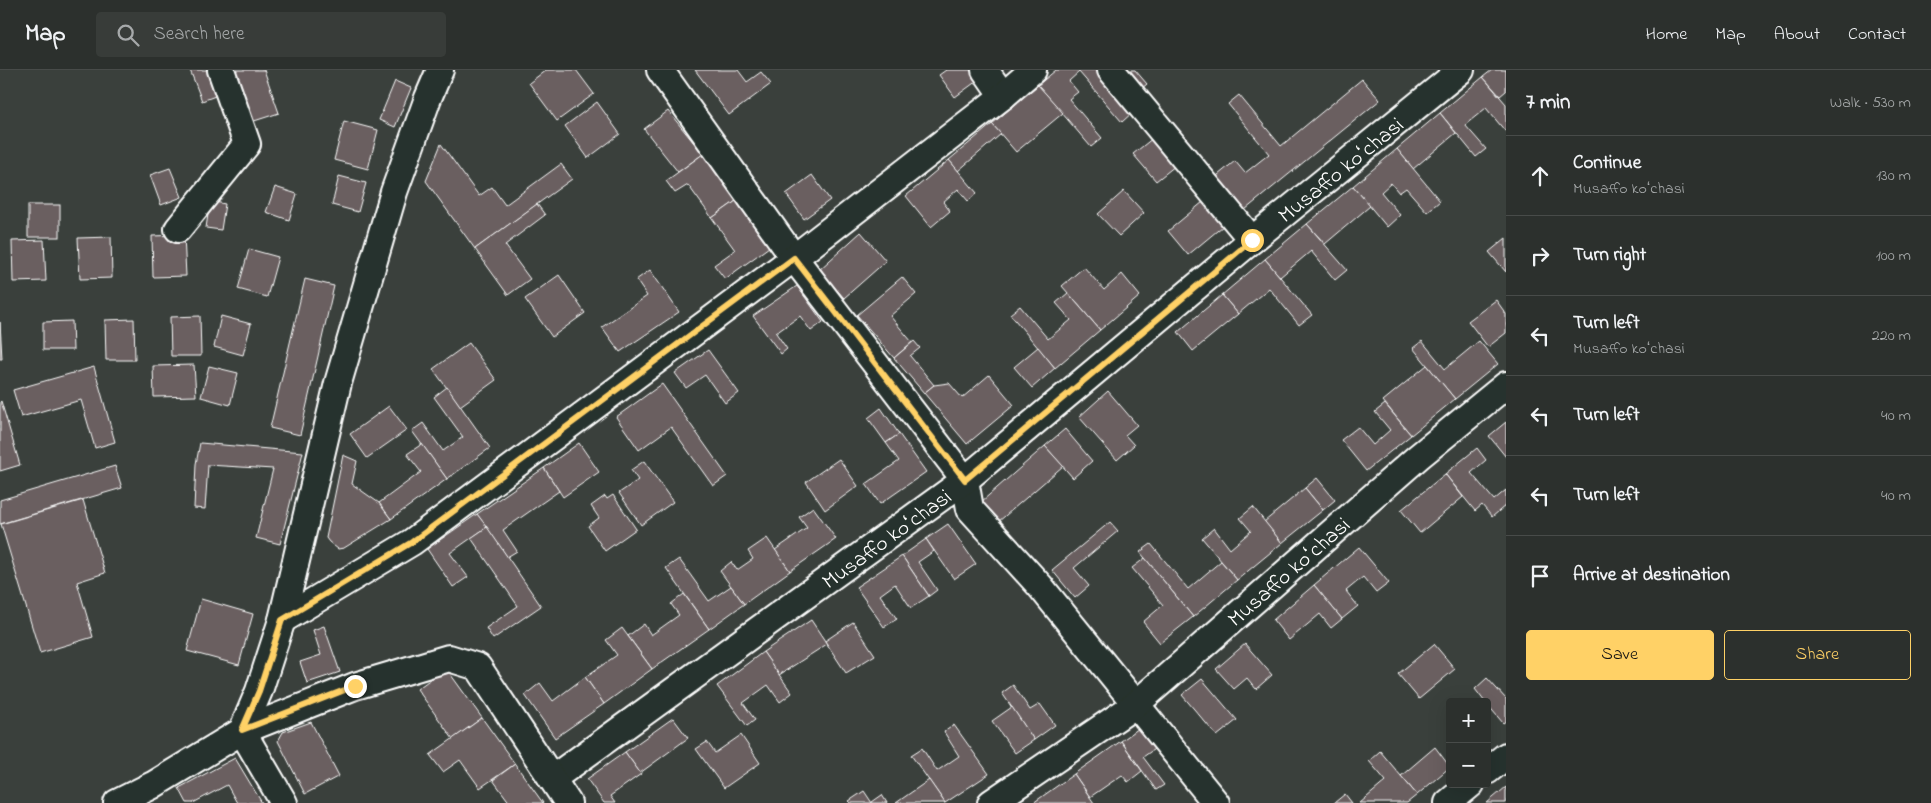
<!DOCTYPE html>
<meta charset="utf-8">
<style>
body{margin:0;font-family:"Indie Flower",sans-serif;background:#383c39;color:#f1f3f6}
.controls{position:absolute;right:15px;bottom:15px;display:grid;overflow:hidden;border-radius:5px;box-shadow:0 5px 20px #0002}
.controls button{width:45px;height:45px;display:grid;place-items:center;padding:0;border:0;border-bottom:1px solid #484b49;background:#2c302d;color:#f1f3f6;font:25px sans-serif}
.stop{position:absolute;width:15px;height:15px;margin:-11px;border:4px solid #ffd166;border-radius:50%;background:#fff}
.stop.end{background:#ffd166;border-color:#fff;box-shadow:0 1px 5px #0008}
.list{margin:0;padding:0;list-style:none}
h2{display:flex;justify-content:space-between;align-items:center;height:65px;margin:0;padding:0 20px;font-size:21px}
h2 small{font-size:16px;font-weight:400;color:#a6a9aa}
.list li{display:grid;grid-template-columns:32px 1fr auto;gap:15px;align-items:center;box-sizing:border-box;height:80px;padding:0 20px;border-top:1px solid #484b49}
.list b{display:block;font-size:19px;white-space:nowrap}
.list p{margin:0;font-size:16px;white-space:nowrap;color:#a6a9aa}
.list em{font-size:16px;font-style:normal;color:#a6a9aa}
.actions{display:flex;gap:10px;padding:15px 20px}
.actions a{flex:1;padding:11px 0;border:1px solid #ffd166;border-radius:5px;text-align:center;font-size:18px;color:#ffd166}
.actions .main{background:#ffd166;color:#111}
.icon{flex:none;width:28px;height:28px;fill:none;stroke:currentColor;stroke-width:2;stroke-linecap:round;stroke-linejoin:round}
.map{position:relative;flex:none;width:1506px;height:733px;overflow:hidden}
header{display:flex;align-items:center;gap:30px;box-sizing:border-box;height:70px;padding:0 25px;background:#2c302d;border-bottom:1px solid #484b49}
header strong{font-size:24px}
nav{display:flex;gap:28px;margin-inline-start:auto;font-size:18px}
.search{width:350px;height:45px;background:#383c39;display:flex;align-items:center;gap:12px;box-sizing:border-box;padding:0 18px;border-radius:5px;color:#a6a9aa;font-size:19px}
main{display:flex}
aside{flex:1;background:#2c302d}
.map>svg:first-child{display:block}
.building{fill:#6a5e60;stroke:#fff}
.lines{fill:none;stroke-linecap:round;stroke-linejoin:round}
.minor-casing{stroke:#fff;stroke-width:30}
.minor{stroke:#26332d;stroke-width:26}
.route{stroke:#ffd166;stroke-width:6}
.labels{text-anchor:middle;stroke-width:4;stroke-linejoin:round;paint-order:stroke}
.street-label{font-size:22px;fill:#fff;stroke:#26332d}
</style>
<header>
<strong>Map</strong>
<div class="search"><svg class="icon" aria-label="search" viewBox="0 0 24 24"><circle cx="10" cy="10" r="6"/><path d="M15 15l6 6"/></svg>Search here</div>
<nav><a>Home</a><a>Map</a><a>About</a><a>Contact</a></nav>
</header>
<main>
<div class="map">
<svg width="1506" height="733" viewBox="0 0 1506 733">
<rect width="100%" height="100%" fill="#3a403c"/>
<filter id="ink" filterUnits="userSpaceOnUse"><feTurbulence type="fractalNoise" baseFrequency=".02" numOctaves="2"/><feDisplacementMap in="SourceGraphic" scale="10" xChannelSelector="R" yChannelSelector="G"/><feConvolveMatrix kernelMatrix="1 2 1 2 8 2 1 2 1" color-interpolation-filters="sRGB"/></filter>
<g filter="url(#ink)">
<g class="building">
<polygon points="190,0 209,0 218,25 202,31"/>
<polygon points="230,0 264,0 279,43 248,53"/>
<polygon points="546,0 576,0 594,24 557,51 529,13"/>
<polygon points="695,0 738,0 747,12 761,2 771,14 729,45"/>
<polygon points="946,0 975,0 981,8 955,27 939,5"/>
<polygon points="1056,0 1100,0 1134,41 1122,52 1079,2 1069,11 1078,22 1069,29 1102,68 1091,77 1038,15"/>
<polygon points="1115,0 1135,0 1147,14 1135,24"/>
<polygon points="1492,0 1506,0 1506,21 1500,26 1483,7"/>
<polygon points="1483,7 1506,34 1506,62 1486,38 1465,55 1486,79 1476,87 1440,43"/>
<polygon points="1362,9 1380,30 1240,144 1212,110 1235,91 1245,103 1269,84 1228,34 1239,25 1281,76"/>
<polygon points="395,11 411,18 395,57 379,50"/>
<polygon points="1038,15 1063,43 1016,82 992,54"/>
<polygon points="597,32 620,64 588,88 565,56"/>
<polygon points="668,41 703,84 678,102 644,59"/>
<polygon points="1440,43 1456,63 1413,99 1397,79"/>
<polygon points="344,51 378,60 368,99 334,90"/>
<polygon points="992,54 1001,64 958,101 949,90"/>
<polygon points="1158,64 1180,92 1156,111 1133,84"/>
<polygon points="441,74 479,126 492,117 505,135 561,94 572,109 475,179 426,111"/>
<polygon points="1397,79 1440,131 1427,142 1406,118 1399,123 1391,113 1381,122 1400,145 1387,157 1353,116"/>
<polygon points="703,84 736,131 712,148 688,115 675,123 666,111"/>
<polygon points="949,90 977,123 968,131 958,119 943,132 950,141 931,157 906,126"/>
<polygon points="170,98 182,127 161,135 150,105"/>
<polygon points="812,105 830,130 804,149 786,124"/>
<polygon points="339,106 366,113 358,142 332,135"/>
<polygon points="1353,116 1370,136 1325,174 1307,154"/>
<polygon points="275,117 297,124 289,150 266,142"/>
<polygon points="1124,121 1144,143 1119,166 1098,144"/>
<polygon points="1209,127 1229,151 1188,185 1168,161"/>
<polygon points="210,131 225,134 221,160 206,158"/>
<polygon points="736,131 769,177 725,209 714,195 735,180 712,148"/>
<polygon points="537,134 545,145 505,175 530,209 508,225 475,179"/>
<rect x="28" y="135" width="32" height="32"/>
<polygon points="1307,154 1347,200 1335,210 1311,181 1280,207 1265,189"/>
<polygon points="861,162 886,191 844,228 819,200"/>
<polygon points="184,165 186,206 153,207 152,166"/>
<polygon points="111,167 112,208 80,209 78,168"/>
<polygon points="1506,168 1506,202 1489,182"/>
<polygon points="44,170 46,211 13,212 12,171"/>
<polygon points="249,179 278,187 267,227 238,219"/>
<polygon points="1265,189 1312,245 1299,255 1269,218 1238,244 1222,225"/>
<polygon points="1084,197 1104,220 1122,204 1140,226 1100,260 1062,216"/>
<polygon points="650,200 679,242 620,282 602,257 647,226 636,210"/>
<polygon points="559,205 585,243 552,267 525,229"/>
<polygon points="902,207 916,224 890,246 912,272 894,288 857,245"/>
<polygon points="305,209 334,216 300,365 270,358"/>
<polygon points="797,216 823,252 811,261 800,246 776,263 787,279 781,284 753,246"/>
<polygon points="1068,223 1100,260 1055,298 1010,244 1020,236 1048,269 1071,250 1056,233"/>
<polygon points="1222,225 1238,244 1193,281 1178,262"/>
<polygon points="1496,230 1506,244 1506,263 1488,277 1468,251"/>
<polygon points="200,246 201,286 171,286 170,247"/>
<polygon points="221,246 251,254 243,285 214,277"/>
<polygon points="134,249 135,290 106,290 105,250"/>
<polygon points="72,251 73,280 43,280 43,252"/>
<polygon points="0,252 2,289 0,289"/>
<polygon points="914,271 920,278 910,286 934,315 924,323 894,288"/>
<polygon points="1422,271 1445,299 1479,271 1498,294 1455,329 1413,278"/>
<polygon points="469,273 496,310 460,336 433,299"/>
<polygon points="1038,277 1055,298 1032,318 1014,297"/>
<polygon points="708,280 739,323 725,333 705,305 686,318 675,303"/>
<polygon points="194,295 196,326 154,327 153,296"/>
<polygon points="1427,295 1455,329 1411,365 1383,331"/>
<polygon points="209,296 238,303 230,335 201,327"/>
<polygon points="94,297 115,372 95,378 81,330 21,347 13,320"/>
<polygon points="989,305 1014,335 967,374 924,323 934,315 949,313 962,328"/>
<polygon points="662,314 727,406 713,416 671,357 639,380 616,347"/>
<polygon points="447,317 490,378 447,409 412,361 423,353 443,381 463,367 434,327"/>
<polygon points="1108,321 1137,355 1125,365 1134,375 1117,390 1079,347"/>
<polygon points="1,331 20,395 0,401 0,332"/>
<polygon points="1385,334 1411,365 1366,401 1341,370 1358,357 1373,375 1390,360 1375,342"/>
<polygon points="389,336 407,360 367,388 350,364"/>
<polygon points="881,338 899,364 886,373 868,348"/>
<polygon points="1506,352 1506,387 1489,366"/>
<polygon points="1065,359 1092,391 1073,408 1045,376"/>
<polygon points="899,364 926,402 880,434 866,414 899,391 886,373"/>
<polygon points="200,373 303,382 280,474 256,468 273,399 208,395 205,439 194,438 196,394"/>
<polygon points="579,373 599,402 563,427 544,398"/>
<polygon points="422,374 447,409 391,449 379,433 421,402 407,384"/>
<polygon points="1045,376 1063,396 998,452 981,432"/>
<polygon points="1477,378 1486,390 1471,403 1494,430 1506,420 1506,435 1492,447 1482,435 1475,441 1445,404"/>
<polygon points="343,385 357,391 352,414 379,433 391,449 344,478 338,479 329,472 326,468"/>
<polygon points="839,389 858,416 825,440 806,412"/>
<polygon points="644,391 673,432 641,455 619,423 638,410 631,400"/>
<polygon points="115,396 122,418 0,454 0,430"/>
<polygon points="544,398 559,421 503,460 517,481 507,487 477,444"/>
<polygon points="1445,404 1463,427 1420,463 1401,440"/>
<polygon points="1317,408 1335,430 1323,440 1305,418"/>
<polygon points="1305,418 1323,440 1282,473 1264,452"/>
<polygon points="613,425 636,459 605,481 588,456 599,448 591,436 605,426 607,429"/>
<polygon points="83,430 105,503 77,512 93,567 40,583 1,454"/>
<polygon points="813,437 836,469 790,501 775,480 807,458 799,447"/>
<polygon points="1253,437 1282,473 1237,510 1202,468 1214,458 1230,479 1251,461 1240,448"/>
<polygon points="477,444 487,457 450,483 468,507 453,517 427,479"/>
<polygon points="1110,452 1118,461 1074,498 1089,516 1075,528 1052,500"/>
<polygon points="948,454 976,494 954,509 926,469"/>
<polygon points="487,457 541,536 493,569 486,558 518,536 471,468"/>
<polygon points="767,468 790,501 744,534 720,501 731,492 737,500 753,489 748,481"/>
<polygon points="926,469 934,481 918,492 937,520 929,526 902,486"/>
<polygon points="1151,474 1188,519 1221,491 1237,510 1193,547 1140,482"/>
<polygon points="1359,477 1389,513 1376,523 1363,507 1346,521 1358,536 1342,549 1314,515"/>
<polygon points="902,486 929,526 911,538 895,514 880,525 897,549 884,557 856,517"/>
<polygon points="1145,488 1193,547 1160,573 1143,552 1163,535 1132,498"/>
<polygon points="679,489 709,531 731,516 744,534 709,559 666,498"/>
<polygon points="1314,515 1342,549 1331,558 1320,544 1289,570 1273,550"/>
<polygon points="684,524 709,559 652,599 628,566 644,554 651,565 679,545 671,534"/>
<polygon points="201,529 253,544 239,595 187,581"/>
<polygon points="811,550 827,574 779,605 763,582"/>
<polygon points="853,552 875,585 846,603 825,571"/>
<polygon points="324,556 340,602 307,613 300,592 321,585 313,560"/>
<polygon points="622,558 652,599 604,634 585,607 617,585 606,570"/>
<polygon points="1245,574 1272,605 1256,619 1247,608 1234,619 1216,599"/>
<polygon points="1434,574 1455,599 1419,629 1398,604"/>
<polygon points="763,582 792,623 780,632 768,615 743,633 755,650 747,656 717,616"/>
<polygon points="446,598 482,648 453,669 417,619"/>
<polygon points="585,607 604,634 555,668 525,625 540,613 553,631"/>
<polygon points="1487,608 1506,629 1506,651 1503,653 1487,634 1487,632 1485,632 1475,619"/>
<polygon points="1202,609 1237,650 1217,666 1182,625"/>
<polygon points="1013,615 1030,640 1040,634 1055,655 1034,670 1002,623"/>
<polygon points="1012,637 1034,670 1015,683 992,651"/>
<polygon points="482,648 515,694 480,718 460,690 443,702 430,685"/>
<polygon points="673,648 688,668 640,703 625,682"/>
<polygon points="311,652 339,706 305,724 278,671 283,662"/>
<polygon points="954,655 989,704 945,733 911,685 922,678 937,701 959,686 944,662"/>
<polygon points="1142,656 1157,677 1143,687 1164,715 1156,720 1121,671"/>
<polygon points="741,665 760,693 724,718 696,679 707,672 715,683"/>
<polygon points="1121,671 1142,701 1128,712 1122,705 1090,727 1074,704"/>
<polygon points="1435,677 1450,697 1417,725 1401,706"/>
<polygon points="1380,681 1417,725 1407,733 1360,733 1386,711 1369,691"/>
<polygon points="625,682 641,704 610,726 615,733 604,733 587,709"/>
<polygon points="235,688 262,733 237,733 227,715 193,733 187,733 179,718"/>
<polygon points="515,694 543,733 510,733 493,710"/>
<polygon points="1074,704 1094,733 1033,733"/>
<polygon points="929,710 945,733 896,733"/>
<polygon points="1506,717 1506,733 1487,733"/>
<polygon points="864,721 872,733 851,733 849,731"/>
<polygon points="1345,724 1352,733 1334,733"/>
<polygon points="882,725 887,733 872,733 872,732"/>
</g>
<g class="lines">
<defs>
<g id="minor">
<polyline points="660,0 794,188 965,410 970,439 1040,516 1216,733"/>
<polyline points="985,0 1003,26"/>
<polyline points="1111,0 1252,170"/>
<polyline points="178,159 247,74 221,0"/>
<polyline points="282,550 412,472 794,188 1003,26 1033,0"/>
<polyline points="1487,701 1506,686"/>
<polyline points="552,709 965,410 1252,170 1461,0"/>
<polyline points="117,733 153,715 242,661 259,621 282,550 338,313 394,122 428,28 440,0"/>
<polyline points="284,733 242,661 355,616 449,588 478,597 568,733"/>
<polyline points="991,733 1135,635 1418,387 1506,315"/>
<polyline points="1448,733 1471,714"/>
</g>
</defs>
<use href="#minor" class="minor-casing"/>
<use href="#minor" class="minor"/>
</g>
</g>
<g class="lines" filter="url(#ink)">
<polyline class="route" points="355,616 242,660 259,621 282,550 412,472 794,188 965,410 1252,170"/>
</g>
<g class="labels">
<g class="street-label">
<text transform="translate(1340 99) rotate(-39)" y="8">Musaffo koʻchasi</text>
<text transform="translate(886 468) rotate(-36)" y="8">Musaffo koʻchasi</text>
<text transform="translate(1288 501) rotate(-41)" y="8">Musaffo koʻchasi</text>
</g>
</g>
</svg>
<div class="controls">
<button>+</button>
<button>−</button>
</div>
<div class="stop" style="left:1252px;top:170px"></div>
<div class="stop end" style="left:355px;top:616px"></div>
</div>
<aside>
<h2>7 min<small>Walk · 530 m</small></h2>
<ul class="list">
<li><svg class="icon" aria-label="ahead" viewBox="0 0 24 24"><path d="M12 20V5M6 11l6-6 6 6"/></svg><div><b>Continue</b><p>Musaffo koʻchasi</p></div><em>130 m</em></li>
<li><svg class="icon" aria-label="right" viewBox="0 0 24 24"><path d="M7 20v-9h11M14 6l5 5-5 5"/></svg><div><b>Turn right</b></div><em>100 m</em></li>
<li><svg class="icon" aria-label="left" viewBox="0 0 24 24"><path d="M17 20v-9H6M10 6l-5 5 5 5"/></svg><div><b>Turn left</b><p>Musaffo koʻchasi</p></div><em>220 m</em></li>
<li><svg class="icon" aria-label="left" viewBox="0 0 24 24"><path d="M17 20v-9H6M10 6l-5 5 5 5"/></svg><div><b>Turn left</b></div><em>40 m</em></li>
<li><svg class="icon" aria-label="left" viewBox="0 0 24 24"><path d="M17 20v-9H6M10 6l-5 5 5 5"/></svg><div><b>Turn left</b></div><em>40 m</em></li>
<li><svg class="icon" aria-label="arrive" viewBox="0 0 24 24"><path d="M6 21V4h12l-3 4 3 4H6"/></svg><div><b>Arrive at destination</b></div></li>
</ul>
<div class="actions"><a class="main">Save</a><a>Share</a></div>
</aside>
</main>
